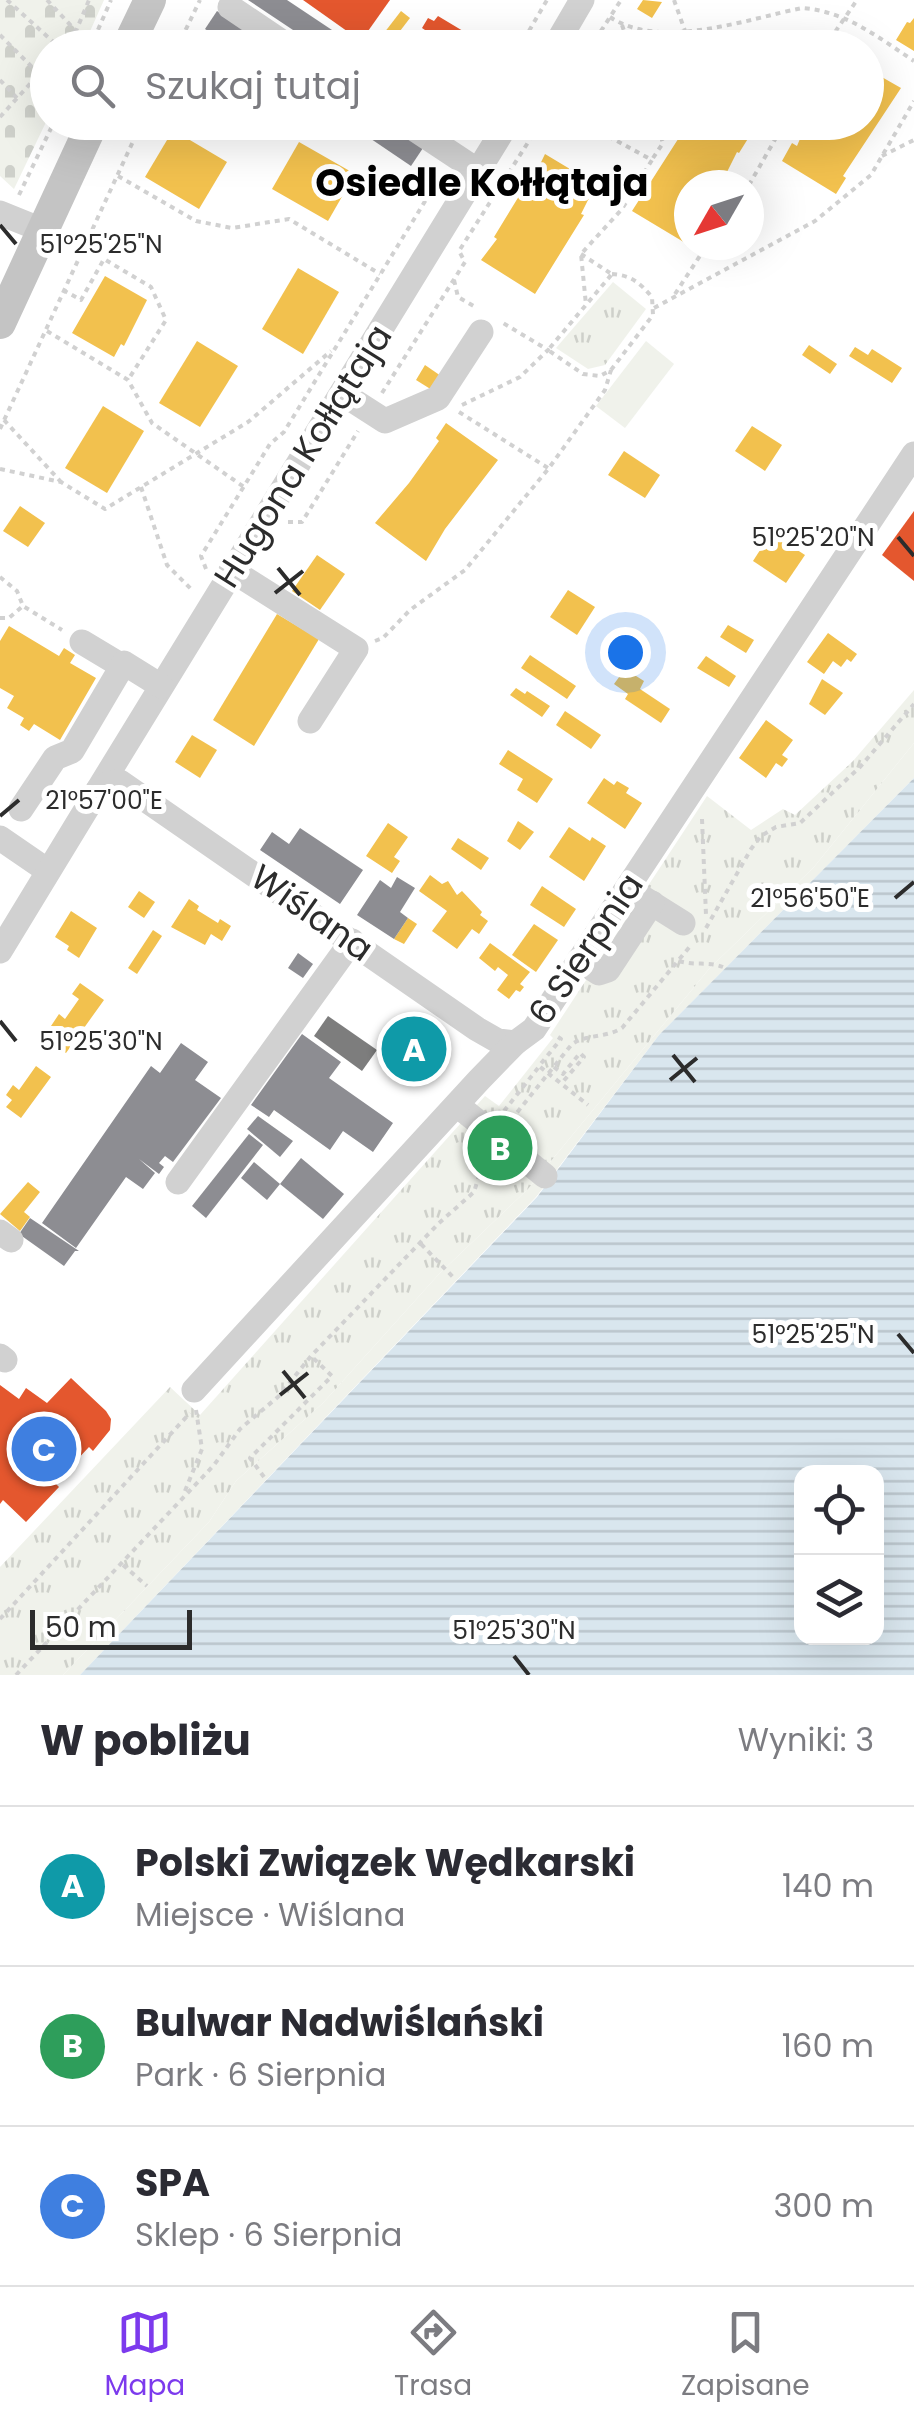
<!DOCTYPE html>
<html lang="pl">
<meta charset="utf-8">
<style>
body{margin:0;font-family:Poppins,sans-serif;background:#f7f7f7;color:#2b2b33}
.controls{position:absolute;right:30px;bottom:30px;display:grid;overflow:hidden;border-radius:20px;box-shadow:0 10px 40px #0002}
.controls button{width:90px;height:90px;display:grid;place-items:center;padding:0;border:0;border-bottom:2px solid #e1e1e2;background:#fff;color:#2b2b33;font:50px sans-serif}
.compass{position:absolute;left:674px;top:170px;width:90px;height:90px;border-radius:50%;background:#fff;box-shadow:0 10px 40px #0002;rotate:231deg}
.scale{position:absolute;left:30px;bottom:25px;width:162px;box-sizing:border-box;padding-left:10px;border:5px solid #2c2c2c;border-top:0;font-size:28px;line-height:35px;white-space:nowrap;color:#2c2c2c;-webkit-text-stroke:8px #fff;paint-order:stroke}
.you{position:absolute;left:625px;top:652px;width:35px;height:35px;margin:-25px;border:8px solid #fff;border-radius:50%;background:#1a73e8;box-shadow:0 0 0 15px #1a73e833}
.badge{display:grid;place-items:center;width:65px;height:65px;border-radius:50%;background:#7c3aed;color:#fff;font-size:32px;font-weight:700}
.pin{position:absolute;translate:-50% -50%;border:5px solid #fff;box-shadow:0 2px 10px #0006}
.list{margin:0;padding:0;list-style:none}
h2{display:flex;justify-content:space-between;align-items:center;height:130px;margin:0;padding:0 40px;font-size:42px}
h2 small{font-size:32px;font-weight:400;color:#7c7c81}
.list li{display:grid;grid-template-columns:65px 1fr auto;gap:30px;align-items:center;box-sizing:border-box;height:160px;padding:0 40px;border-top:2px solid #e1e1e2}
.list b{display:block;font-size:38px;white-space:nowrap}
.list p{margin:0;font-size:32px;white-space:nowrap;color:#7c7c81}
.list em{font-size:32px;font-style:normal;color:#7c7c81}
.icon{flex:none;width:55px;height:55px;fill:none;stroke:currentColor;stroke-width:2;stroke-linecap:round;stroke-linejoin:round}
.map{position:relative;flex:none;width:914px;height:1675px;overflow:hidden}
.search{position:absolute;background:#fff;box-shadow:0 10px 40px #0002;left:30px;right:30px;top:30px;height:110px;display:flex;align-items:center;gap:25px;box-sizing:border-box;padding:0 35px;border-radius:55px;color:#7c7c81;font-size:38px}
.sheet{height:610px;background:#fff}
nav{display:flex;justify-content:space-around;align-items:center;box-sizing:border-box;height:140px;border-top:2px solid #e1e1e2;background:#fff;font-size:28px;color:#7c7c81}
nav a{display:grid;justify-items:center;gap:5px}
nav .on{color:#7c3aed}
.map>svg:first-child{display:block}
.green{fill:#f0f2eb}
.cemetery{fill:url(#cemetery-stones)}
.park{fill:url(#park-tufts)}
.water{fill:url(#water-rules);fill-rule:evenodd}
.homes{fill:#f2c14e}
.shops{fill:#e4572e}
.industry{fill:#8d8d92}
.building{fill:#7d7d7d}
.lines{fill:none;stroke-linecap:round;stroke-linejoin:round}
.path{stroke:#d1d1d1;stroke-width:4;stroke-dasharray:5 5;stroke-linecap:butt}
.minor{stroke:#d1d1d1;stroke-width:25}
.major{stroke:#c4c4c4;stroke-width:32}
.ticks{fill:none;stroke:#2c2c2c;stroke-width:4}
.labels{text-anchor:middle;stroke-width:10;stroke-linejoin:round;paint-order:stroke}
.street-label{font-size:35px;fill:#2c2c2c;stroke:#fff}
.neighbourhood-label{font-size:38px;font-weight:bold;fill:#000;stroke:#fff}
.ticks-label{font-size:25px;text-anchor:middle;fill:#2c2c2c;stroke:#fff;stroke-width:10;stroke-linejoin:round;paint-order:stroke}
</style>
<div class="map">
<svg width="914" height="1675" viewBox="0 0 914 1675">
<defs>
<pattern id="cemetery-stones" width="16" height="16" patternUnits="userSpaceOnUse" patternTransform="scale(2.5)"><rect width="16" height="16" fill="#f0f2eb"/><path d="M2 7V4a2 2 0 0 1 4 0v3zM10 15v-3a2 2 0 0 1 4 0v3z" fill="#ced0ca"/></pattern>
<pattern id="park-tufts" width="24" height="20" patternUnits="userSpaceOnUse" patternTransform="scale(2.5)"><rect width="24" height="20" fill="#f0f2eb"/><path d="M3 7l-1-3M5 7V3M7 7l1-3M15 17l-1-3M17 17v-4M19 17l1-3" fill="none" stroke="#ced0ca"/></pattern>
<pattern id="water-rules" width="6" height="5" patternUnits="userSpaceOnUse" patternTransform="scale(2.5)"><rect width="6" height="5" fill="#d9e6ee"/><path d="M0 2.5h6" fill="none" stroke="#bac5cc"/></pattern>
</defs>
<rect width="100%" height="100%" fill="#fff"/>
<g class="green">
<polygon points="646,341 674,364 625,428 596,406"/>
<polygon points="914,743 914,778 659,1035 536,1197 80,1675 63,1675 209,1522 236,1481 323,1403 439,1274 528,1189 709,969 814,867"/>
</g>
<polygon class="cemetery" points="0,0 104,0 83,47 48,48 47,120 14,189 0,176"/>
<g class="park">
<polygon points="613,282 646,309 605,365 588,369 556,348"/>
<polygon points="914,690 914,743 814,867 709,969 528,1189 439,1274 323,1403 236,1481 209,1522 63,1675 0,1675 0,1567 170,1387 200,1415 485,1096 499,1106 553,1038 550,1035 707,796 751,830 783,809 795,815 853,761"/>
</g>
<path class="water" d="M914 778V1675H80L537 1197 659 1035ZM802 1472H876V1638H802Z"/>
<g class="homes">
<polygon points="643,0 662,2 652,18 637,9"/>
<polygon points="401,11 410,18 387,48 376,48 374,46"/>
<polygon points="914,18 914,51 896,40 907,22 910,23"/>
<polygon points="866,68 901,88 843,176 846,178 836,194 782,161 792,143 797,146 807,122 866,122"/>
<polygon points="440,122 464,122 455,136 439,125"/>
<polygon points="689,122 725,122 749,137 739,153 737,152 721,184 689,185 687,244 632,211"/>
<polygon points="173,130 227,162 199,209 145,177"/>
<polygon points="299,142 355,174 328,221 272,189"/>
<polygon points="545,154 600,187 588,200 581,214 584,215 535,294 481,260 497,239 494,237 527,183 530,185"/>
<polygon points="118,230 133,237 128,249 112,242"/>
<polygon points="298,268 339,292 303,354 262,329"/>
<polygon points="105,276 147,300 124,346 121,344 114,357 72,333"/>
<polygon points="197,341 238,366 200,427 159,403"/>
<polygon points="809,345 837,364 830,374 802,355"/>
<polygon points="855,347 868,355 872,349 902,368 892,383 849,356"/>
<polygon points="425,365 441,376 432,390 416,380"/>
<polygon points="103,406 144,431 107,493 65,468"/>
<polygon points="446,423 498,460 445,529 426,561 375,523 409,483 439,441 436,438"/>
<polygon points="752,426 782,445 765,471 735,451"/>
<polygon points="624,451 660,475 645,498 608,475"/>
<polygon points="20,506 45,523 28,547 3,531"/>
<polygon points="771,533 805,555 786,583 753,561"/>
<polygon points="317,555 345,574 320,610 292,591"/>
<polygon points="568,590 595,607 577,635 550,617"/>
<polygon points="277,614 319,639 254,746 213,720"/>
<polygon points="728,625 754,640 746,653 720,637"/>
<polygon points="9,626 59,656 64,648 75,655 70,663 96,678 60,740 34,724 29,731 20,725 24,718 7,708 14,696 0,688 0,641"/>
<polygon points="828,633 857,654 851,662 847,659 841,667 833,661 824,674 807,662"/>
<polygon points="530,655 576,686 567,699 521,668"/>
<polygon points="706,656 736,676 729,687 697,668"/>
<polygon points="625,669 644,681 640,689 670,709 661,723 625,699 628,694 614,684"/>
<polygon points="822,679 843,693 825,715 809,704"/>
<polygon points="516,688 525,694 527,691 550,706 542,717 510,695"/>
<polygon points="565,711 601,735 591,749 556,725"/>
<polygon points="766,720 793,740 782,755 788,759 782,767 776,763 766,778 739,758"/>
<polygon points="192,735 217,750 200,778 175,762"/>
<polygon points="508,750 553,779 537,803 517,790 523,779 499,764"/>
<polygon points="604,778 614,785 617,781 629,788 626,793 642,803 625,829 587,803"/>
<polygon points="518,821 534,832 520,850 507,841"/>
<polygon points="388,823 408,837 394,857 400,861 392,873 366,856"/>
<polygon points="569,827 590,841 592,837 606,846 584,881 549,857"/>
<polygon points="458,838 489,858 481,870 451,849"/>
<polygon points="430,875 442,884 448,881 457,895 462,891 482,912 480,915 488,921 479,934 472,929 457,949 432,931 447,911 419,891"/>
<polygon points="542,886 576,909 564,927 530,905"/>
<polygon points="139,891 155,902 144,918 128,907"/>
<polygon points="189,899 199,906 197,910 218,923 220,919 231,926 222,941 211,934 205,945 171,927"/>
<polygon points="71,911 97,928 79,958 67,950 69,946 55,937"/>
<polygon points="408,918 417,924 404,944 394,939"/>
<polygon points="534,924 558,940 536,972 512,955"/>
<polygon points="153,930 162,936 137,974 128,968"/>
<polygon points="490,943 530,972 520,984 524,987 520,992 516,990 509,999 497,990 508,975 498,967 495,971 479,958"/>
<polygon points="80,983 104,1000 66,1053 50,1041 57,1031 51,1026 59,1014 65,1019 79,999 72,994"/>
<polygon points="36,1066 51,1077 21,1118 6,1107 12,1100 6,1095 13,1085 19,1090"/>
<polygon points="28,1182 40,1192 24,1212 30,1217 20,1231 0,1214"/>
</g>
<g class="shops">
<polygon points="303,0 390,0 361,41"/>
<polygon points="438,16 478,40 473,48 419,48 428,32 422,28 428,18 434,21"/>
<polygon points="914,511 914,581 882,555"/>
<polygon points="71,1378 106,1411 111,1419 110,1430 93,1451 89,1447 55,1483 59,1487 26,1522 3,1500 0,1504 0,1385 19,1399 26,1388 47,1403"/>
</g>
<g class="industry">
<polygon points="248,0 287,0 359,48 320,48"/>
<polygon points="217,11 271,48 233,48 205,29"/>
<polygon points="346,122 384,122 423,148 411,166"/>
<polygon points="300,828 363,870 340,904 260,850 272,832 289,844"/>
<polygon points="397,877 415,888 400,912 408,918 394,939 357,915 380,880 391,888"/>
<polygon points="298,953 313,964 303,978 288,968"/>
<polygon points="302,1034 341,1062 329,1078 393,1123 373,1152 343,1131 330,1150 274,1110 269,1117 251,1105"/>
<polygon points="181,1043 208,1062 195,1080 221,1098 173,1162 165,1156 159,1163 164,1167 159,1174 139,1159 155,1173 143,1189 126,1177 76,1248 42,1223 151,1066 160,1073"/>
<polygon points="258,1116 293,1141 280,1157 247,1129"/>
<polygon points="249,1134 263,1145 206,1218 192,1206"/>
<polygon points="301,1158 344,1194 323,1219 280,1184"/>
<polygon points="254,1162 280,1184 267,1200 241,1178"/>
<polygon points="30,1218 79,1251 75,1251 64,1266 19,1234"/>
</g>
<g class="building">
<polygon points="328,1016 377,1050 362,1071 314,1036"/>
<polygon points="414,1024 438,1042 414,1075 389,1056"/>
</g>
<g class="lines">
<g class="path">
<polyline points="7,0 60,48"/>
<polyline points="47,0 76,31"/>
<polyline points="674,0 685,31 710,48"/>
<path d="M610 17C660 51 747 19 802 8 846 11 879 38 914 61"/>
<polyline points="622,25 630,48"/>
<polyline points="0,35 39,74"/>
<polyline points="62,48 76,31 89,0"/>
<polyline points="90,48 111,0"/>
<polyline points="177,48 200,0"/>
<polyline points="519,48 547,0"/>
<polyline points="590,48 621,0"/>
<polyline points="824,48 857,0"/>
<polyline points="0,80 17,98"/>
<polyline points="0,117 48,64"/>
<polyline points="582,122 652,160 622,209 581,254 586,305"/>
<polyline points="465,137 474,122"/>
<polyline points="882,156 914,140"/>
<polyline points="653,158 663,143 656,122"/>
<polyline points="118,176 196,221 232,228 289,219 380,274"/>
<polyline points="749,185 785,122"/>
<polyline points="19,195 54,122"/>
<polyline points="89,234 104,259"/>
<polyline points="581,254 610,273"/>
<path d="M612 274C631 275 640 283 652 297L653 315 611 370 600 376 583 374 548 350Z"/>
<polyline points="454,280 458,297 477,308"/>
<polyline points="63,290 81,300 104,259 151,287 166,320 128,380"/>
<polyline points="675,294 707,245"/>
<polyline points="654,308 815,221 871,175 914,101"/>
<polyline points="47,331 128,380 152,423 244,487"/>
<polyline points="382,393 465,262 459,251 541,122"/>
<polyline points="462,405 520,377 548,350 503,323"/>
<polyline points="459,412 548,468"/>
<polyline points="4,420 61,482"/>
<polyline points="0,429 142,122"/>
<polyline points="0,469 61,482 105,509 248,422 331,351"/>
<polyline points="141,487 167,565 193,591"/>
<polyline points="288,522 302,522 358,431"/>
<polyline points="206,569 201,556 270,444 284,432 441,175"/>
<polyline points="0,577 17,591 23,606 62,630"/>
<polyline points="0,618 9,618 23,606"/>
<polyline points="375,641 383,638 410,610 465,570 549,468 605,390 611,370"/>
<polyline points="702,819 706,915"/>
<polyline points="706,928 751,849 761,836 776,827 800,823 860,767 914,704"/>
<path d="M679 961C695 966 707 961 723 967"/>
<polyline points="558,1037 561,1039 539,1066 588,1105"/>
<polyline points="554,1067 563,1074 580,1053 584,1057 561,1084"/>
<polyline points="504,1111 538,1068"/>
<path d="M511 1120 572 1044C587 1034 606 1038 622 1028L692 944"/>
<polyline points="421,1244 453,1277"/>
<polyline points="264,1477 250,1458 332,1376 311,1356"/>
<polyline points="185,1491 202,1449 196,1410"/>
<polyline points="123,1565 147,1586"/>
<polyline points="0,1619 190,1413"/>
<polyline points="16,1675 214,1465 240,1429 279,1396 311,1356 439,1223 474,1192 485,1156"/>
</g>
<g class="minor">
<polyline points="230,7 291,48"/>
<polyline points="554,48 582,0"/>
<polyline points="404,122 478,171"/>
<polyline points="0,213 42,230"/>
<polyline points="343,394 385,421 438,398 481,332"/>
<polyline points="231,570 356,649 310,721"/>
<polyline points="82,642 122,666"/>
<polyline points="98,790 508,122"/>
<polyline points="21,809 55,758 72,751 124,663 161,686"/>
<polyline points="0,838 48,871"/>
<polyline points="640,896 683,923"/>
<polyline points="0,951 98,790 109,783 120,782 477,1029 498,1041 515,1043"/>
<polyline points="579,960 599,973 608,970 652,903"/>
<polyline points="457,1105 545,1176"/>
<polyline points="178,1182 352,941"/>
<polyline points="0,1232 11,1240"/>
<polyline points="0,1356 5,1360"/>
<polyline points="194,1390 479,1080 515,1043 534,1029 914,454"/>
</g>
<g class="major">
<polyline points="127,48 150,0"/>
<polyline points="0,323 93,122"/>
</g>
</g>
<path class="ticks" d="M0 225 16 244M898 537 914 556M278 568 300 595M275 593 303 571M0 816 19 800M895 898 914 882M0 1021 16 1041M673 1055 695 1082M670 1080 697 1058M898 1334 914 1353M283 1371 305 1398M280 1395 308 1373M514 1656 529 1675"/>
<g class="labels">
<g class="street-label">
<text transform="translate(303 456) rotate(-58)" y="12">Hugona Kołłątaja</text>
<text transform="translate(312 913) rotate(35)" y="12">Wiślana</text>
<text transform="translate(586 949) rotate(-56)" y="12">6 Sierpnia</text>
</g>
<g class="neighbourhood-label">
<text x="482" y="196">Osiedle Kołłątaja</text>
</g>
</g>
<g class="ticks-label">
<text x="101" y="253">51°25'25"N</text>
<text x="813" y="546">51°25'20"N</text>
<text x="104" y="809">21°57'00"E</text>
<text x="810" y="907">21°56'50"E</text>
<text x="101" y="1050">51°25'30"N</text>
<text x="813" y="1343">51°25'25"N</text>
<text x="514" y="1639">51°25'30"N</text>
</g>
</svg>
<div class="controls">
<button><svg class="icon" aria-label="locate" viewBox="0 0 24 24"><circle cx="12" cy="12" r="6"/><path d="M12 2v4M12 18v4M2 12h4M18 12h4"/></svg></button>
<button><svg class="icon" aria-label="layers" viewBox="0 0 24 24"><path d="M12 4l9 5-9 5-9-5zM3 14l9 5 9-5"/></svg></button>
</div>
<svg class="compass" viewBox="-18 -18 36 36"><path d="M0-13l5 13h-10z" fill="#e53935"/><path d="M0 13l5-13h-10z" fill="#7c7c81"/></svg>
<div class="scale">50 m</div>
<div class="you"></div>
<div class="pin badge" style="left:414px;top:1049px;background:#0f9aa8">A</div>
<div class="pin badge" style="left:500px;top:1148px;background:#2e9e5b">B</div>
<div class="pin badge" style="left:44px;top:1449px;background:#3f7fe0">C</div>
<div class="search"><svg class="icon" aria-label="search" viewBox="0 0 24 24"><circle cx="10" cy="10" r="6"/><path d="M15 15l6 6"/></svg>Szukaj tutaj</div>
</div>
<section class="sheet">
<h2>W pobliżu<small>Wyniki: 3</small></h2>
<ul class="list">
<li><span class="badge" style="background:#0f9aa8">A</span><div><b>Polski Związek Wędkarski</b><p>Miejsce · Wiślana</p></div><em>140 m</em></li>
<li><span class="badge" style="background:#2e9e5b">B</span><div><b>Bulwar Nadwiślański</b><p>Park · 6 Sierpnia</p></div><em>160 m</em></li>
<li><span class="badge" style="background:#3f7fe0">C</span><div><b>SPA</b><p>Sklep · 6 Sierpnia</p></div><em>300 m</em></li>
</ul>
</section>
<nav>
<a class="on"><svg class="icon" aria-label="map" viewBox="0 0 24 24"><path d="M3 6l6-2 6 2 6-2v14l-6 2-6-2-6 2zM9 4v14M15 6v14"/></svg>Mapa</a>
<a><svg class="icon" aria-label="directions" viewBox="0 0 24 24"><path d="M12 3l9 9-9 9-9-9zM9 14v-3h6M13 9l2 2-2 2"/></svg>Trasa</a>
<a><svg class="icon" aria-label="saved" viewBox="0 0 24 24"><path d="M7 4h10v16l-5-4-5 4z"/></svg>Zapisane</a>
</nav>
